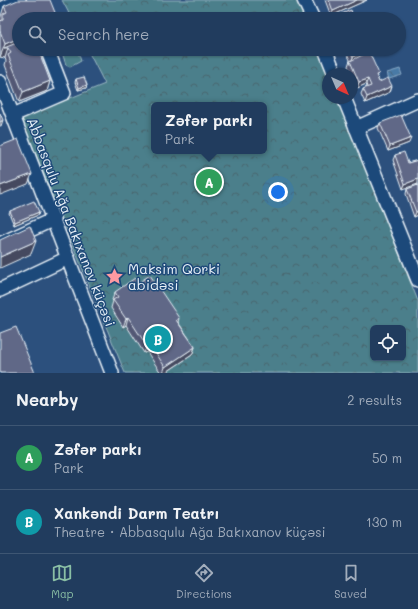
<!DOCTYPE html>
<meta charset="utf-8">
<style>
body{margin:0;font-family:Mali,sans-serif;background:#2d4767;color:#f1f3f6}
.controls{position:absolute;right:12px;bottom:12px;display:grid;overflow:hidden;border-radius:6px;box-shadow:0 1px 3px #0004}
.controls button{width:36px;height:36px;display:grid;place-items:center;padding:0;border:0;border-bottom:1px solid #3e5673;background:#213c5e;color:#f1f3f6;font:20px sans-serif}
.compass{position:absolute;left:322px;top:68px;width:36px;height:36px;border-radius:50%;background:#213c5e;box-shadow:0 1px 3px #0004;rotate:136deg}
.you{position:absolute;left:278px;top:192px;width:14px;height:14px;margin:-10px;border:3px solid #fff;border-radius:50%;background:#1a73e8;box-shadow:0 0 0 6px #1a73e833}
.badge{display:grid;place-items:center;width:26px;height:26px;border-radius:50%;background:#8abfa5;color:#fff;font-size:13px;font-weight:700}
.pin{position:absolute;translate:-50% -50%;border:2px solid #fff;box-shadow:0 1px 4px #0006}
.popup{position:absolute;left:151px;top:102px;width:116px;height:52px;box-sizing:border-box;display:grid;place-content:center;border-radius:6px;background:#213c5e;filter:drop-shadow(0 1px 3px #0005);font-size:13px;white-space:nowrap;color:#a2adbc}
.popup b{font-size:15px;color:#f1f3f6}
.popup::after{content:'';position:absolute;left:50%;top:100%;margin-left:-8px;border:8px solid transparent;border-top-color:#213c5e}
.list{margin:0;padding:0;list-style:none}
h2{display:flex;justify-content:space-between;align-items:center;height:52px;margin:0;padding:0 16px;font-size:17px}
h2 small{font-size:13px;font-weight:400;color:#a2adbc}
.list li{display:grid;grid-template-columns:26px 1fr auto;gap:12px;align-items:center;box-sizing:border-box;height:64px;padding:0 16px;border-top:1px solid #3e5673}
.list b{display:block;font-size:15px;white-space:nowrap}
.list p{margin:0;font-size:13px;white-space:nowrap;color:#a2adbc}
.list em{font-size:13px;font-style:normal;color:#a2adbc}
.icon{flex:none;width:22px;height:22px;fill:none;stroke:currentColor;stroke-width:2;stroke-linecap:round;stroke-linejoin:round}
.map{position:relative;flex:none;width:418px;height:373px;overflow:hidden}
.search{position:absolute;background:#213c5e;box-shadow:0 1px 3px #0004;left:12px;right:12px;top:12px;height:44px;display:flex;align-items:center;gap:10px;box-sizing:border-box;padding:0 14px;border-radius:22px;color:#a2adbc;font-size:15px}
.sheet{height:180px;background:#213c5e}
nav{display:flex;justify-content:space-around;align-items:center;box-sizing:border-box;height:56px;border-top:1px solid #3e5673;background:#213c5e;font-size:11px;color:#a2adbc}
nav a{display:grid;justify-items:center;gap:2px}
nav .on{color:#8abfa5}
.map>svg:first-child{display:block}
.forest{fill:url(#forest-crowns);stroke:#9ab8c2;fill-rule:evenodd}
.pitch{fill:#4c7f8b;stroke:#9ab8c2}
.water{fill:url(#water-waves);stroke:#89aac7}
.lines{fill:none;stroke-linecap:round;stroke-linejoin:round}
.minor-casing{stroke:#e8f1f8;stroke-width:16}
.minor{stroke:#1f4a7a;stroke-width:13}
.wall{fill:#535974;stroke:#e8f1f8}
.shaded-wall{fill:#44495e;stroke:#e8f1f8}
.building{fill:#616887;stroke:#e8f1f8}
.labels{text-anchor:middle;stroke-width:3;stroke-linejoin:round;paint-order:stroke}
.street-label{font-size:14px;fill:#e8f1f8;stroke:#1f4a7a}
.poi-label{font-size:14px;fill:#e8f1f8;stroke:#1f4a7a;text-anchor:start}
</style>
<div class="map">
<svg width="418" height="373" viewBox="0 0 418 373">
<defs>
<pattern id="forest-crowns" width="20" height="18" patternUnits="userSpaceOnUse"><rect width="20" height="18" fill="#4c7f8b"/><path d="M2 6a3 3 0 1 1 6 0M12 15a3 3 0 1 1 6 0" fill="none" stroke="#49666e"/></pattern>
<pattern id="water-waves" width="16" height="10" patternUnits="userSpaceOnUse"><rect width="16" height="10" fill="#497aa6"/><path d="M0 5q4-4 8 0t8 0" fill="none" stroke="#48647d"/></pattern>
</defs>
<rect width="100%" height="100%" fill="#2c507d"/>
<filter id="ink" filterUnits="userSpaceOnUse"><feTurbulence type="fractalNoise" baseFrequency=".025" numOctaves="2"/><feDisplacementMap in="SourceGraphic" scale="8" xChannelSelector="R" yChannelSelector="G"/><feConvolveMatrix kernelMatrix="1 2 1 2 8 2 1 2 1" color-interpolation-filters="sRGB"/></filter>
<g filter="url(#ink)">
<g class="forest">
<polygon points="62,0 297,0 305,19 72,19"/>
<path d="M87 49H317L328 76V98H337L418 301V373H125L21 118 105 84ZM154 105H264V151H154ZM373 328H403V358H373Z"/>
</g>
<polygon class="pitch" points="61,49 77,49 81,61 70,67 66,65"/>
<polygon class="water" points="400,69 402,75 389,79 387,73"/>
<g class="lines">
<defs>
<g id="minor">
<polyline points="304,0 313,19"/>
<polyline points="0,9 19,0"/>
<polyline points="325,49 335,74"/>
<polyline points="0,82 112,373"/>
<polyline points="344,98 418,280"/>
<polyline points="13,115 64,93 47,49"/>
<polyline points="356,128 418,100"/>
<polyline points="0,244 54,219"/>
<polyline points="0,290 68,258"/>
</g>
</defs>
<use href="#minor" class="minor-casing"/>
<use href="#minor" class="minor"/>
</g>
<g class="wall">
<polygon points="325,0 367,0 331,16"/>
<polygon points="4,6 56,15 54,19 19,19 50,81 47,91 19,102 5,65 6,61 5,58 0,57 0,19"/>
<polygon points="345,49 369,49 368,53 379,82 390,92 365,103 361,94 363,89 367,87 366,84 357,88 352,76 352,74 351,74 348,66 350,60"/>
<polygon points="76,79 87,85 86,88 78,90 75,82"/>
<polygon points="380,123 409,143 388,151 378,128"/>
<polygon points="395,155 408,163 418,160 403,189 393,160"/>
<polygon points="418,185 418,215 414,217 406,194 407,189"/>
<polygon points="10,211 39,212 38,215 14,225 9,213"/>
<polygon points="138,283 179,318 178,322 195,347 192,355 165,373 161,373 147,352 144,353 126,325 123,327 111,308 113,301 112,300 115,292"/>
</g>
<g class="shaded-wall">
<polygon points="357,0 367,0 331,16 333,11"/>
<polygon points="56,15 54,19 47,19"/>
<polygon points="19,38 19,49 8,48 5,58 0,57 5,44"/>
<polygon points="369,50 367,55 351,62 353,57"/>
<polygon points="368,79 366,84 357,88 359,82"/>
<polygon points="50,81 47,91 19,102 23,92"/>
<polygon points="87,85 86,88 78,90 79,88"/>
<polygon points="392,86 390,92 365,103 367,97"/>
<polygon points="3,120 1,126 0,126 0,122"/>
<polygon points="411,138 409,143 388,151 390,146"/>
<polygon points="32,174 28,184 0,195 0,186"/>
<polygon points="418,179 418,184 403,189 405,184"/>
<polygon points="418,211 418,215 414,217 416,212"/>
<polygon points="39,212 38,215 14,225 15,222"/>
<polygon points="36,241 31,254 0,268 0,257"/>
<polygon points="128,317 126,325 123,327 126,319"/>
<polygon points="150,344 147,352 144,353 147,346"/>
<polygon points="195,347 192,355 165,373 163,373 165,367"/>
</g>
<g class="building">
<polygon points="18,0 50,0 56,15 47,19 19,19 19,38 5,44 0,31 0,21 3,20 3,14 7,12 4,6"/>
<polygon points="329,0 357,0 333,11"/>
<polygon points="351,10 354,19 335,19 334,17"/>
<polygon points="19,42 19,49 38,49 50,81 23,92 8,55 11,53 8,48 4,48"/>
<polygon points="349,49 369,49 369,50 353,57"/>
<polygon points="369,52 379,74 376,75 379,82 388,78 392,86 367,97 363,89 371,86 368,79 359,82 350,61"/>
<polygon points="84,77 87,85 79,88 76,79"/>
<polygon points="0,113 3,120 0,122"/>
<polygon points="401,115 411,138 390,146 380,123"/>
<polygon points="18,139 32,174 0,186 0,146"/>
<polygon points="404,152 408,163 418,160 418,179 405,184 395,155"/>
<polygon points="418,185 418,211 416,212 407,189"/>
<polygon points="34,201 39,212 15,222 10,211"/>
<polygon points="30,226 36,241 0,257 0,240"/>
<polygon points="150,275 179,318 176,320 195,347 165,367 150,344 147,346 128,317 126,319 113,300 118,297 115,292 135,278 138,283"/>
<polygon points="16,327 35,373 0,373 0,333"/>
</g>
</g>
<defs>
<symbol id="sight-bare" viewBox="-9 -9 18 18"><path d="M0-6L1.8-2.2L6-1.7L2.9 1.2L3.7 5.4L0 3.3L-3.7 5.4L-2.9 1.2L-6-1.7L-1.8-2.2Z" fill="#ff9aa2" stroke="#1f4a7a" stroke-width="2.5" paint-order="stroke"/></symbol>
</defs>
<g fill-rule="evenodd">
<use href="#sight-bare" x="102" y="264" width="25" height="25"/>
</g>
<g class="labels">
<g class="street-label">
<text transform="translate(71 222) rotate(69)" y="5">Abbasqulu Ağa Bakıxanov küçəsi</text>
</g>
<g class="poi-label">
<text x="128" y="274">Maksim Qorki<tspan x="128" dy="16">abidəsi</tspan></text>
</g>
</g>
</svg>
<div class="controls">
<button><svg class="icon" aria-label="locate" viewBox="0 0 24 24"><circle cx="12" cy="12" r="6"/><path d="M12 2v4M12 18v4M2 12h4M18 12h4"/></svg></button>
</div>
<svg class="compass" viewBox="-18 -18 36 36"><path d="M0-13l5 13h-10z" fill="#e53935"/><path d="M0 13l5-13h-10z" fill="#a2adbc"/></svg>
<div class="you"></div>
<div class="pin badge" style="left:209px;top:182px;background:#2e9e5b">A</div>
<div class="popup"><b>Zəfər parkı</b>Park</div>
<div class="pin badge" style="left:158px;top:339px;background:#0f9aa8">B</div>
<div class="search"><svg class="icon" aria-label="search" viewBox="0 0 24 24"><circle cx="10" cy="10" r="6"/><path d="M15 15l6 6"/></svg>Search here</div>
</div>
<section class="sheet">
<h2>Nearby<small>2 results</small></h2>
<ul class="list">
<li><span class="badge" style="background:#2e9e5b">A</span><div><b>Zəfər parkı</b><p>Park</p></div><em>50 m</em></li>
<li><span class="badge" style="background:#0f9aa8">B</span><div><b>Xankəndi Darm Teatrı</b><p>Theatre · Abbasqulu Ağa Bakıxanov küçəsi</p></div><em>130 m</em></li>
</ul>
</section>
<nav>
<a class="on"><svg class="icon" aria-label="map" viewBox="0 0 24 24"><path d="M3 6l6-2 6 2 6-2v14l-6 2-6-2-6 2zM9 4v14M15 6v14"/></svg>Map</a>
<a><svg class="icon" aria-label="directions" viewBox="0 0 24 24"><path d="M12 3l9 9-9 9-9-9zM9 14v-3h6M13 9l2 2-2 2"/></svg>Directions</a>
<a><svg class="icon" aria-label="saved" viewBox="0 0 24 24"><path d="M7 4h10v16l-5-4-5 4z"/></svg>Saved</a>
</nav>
